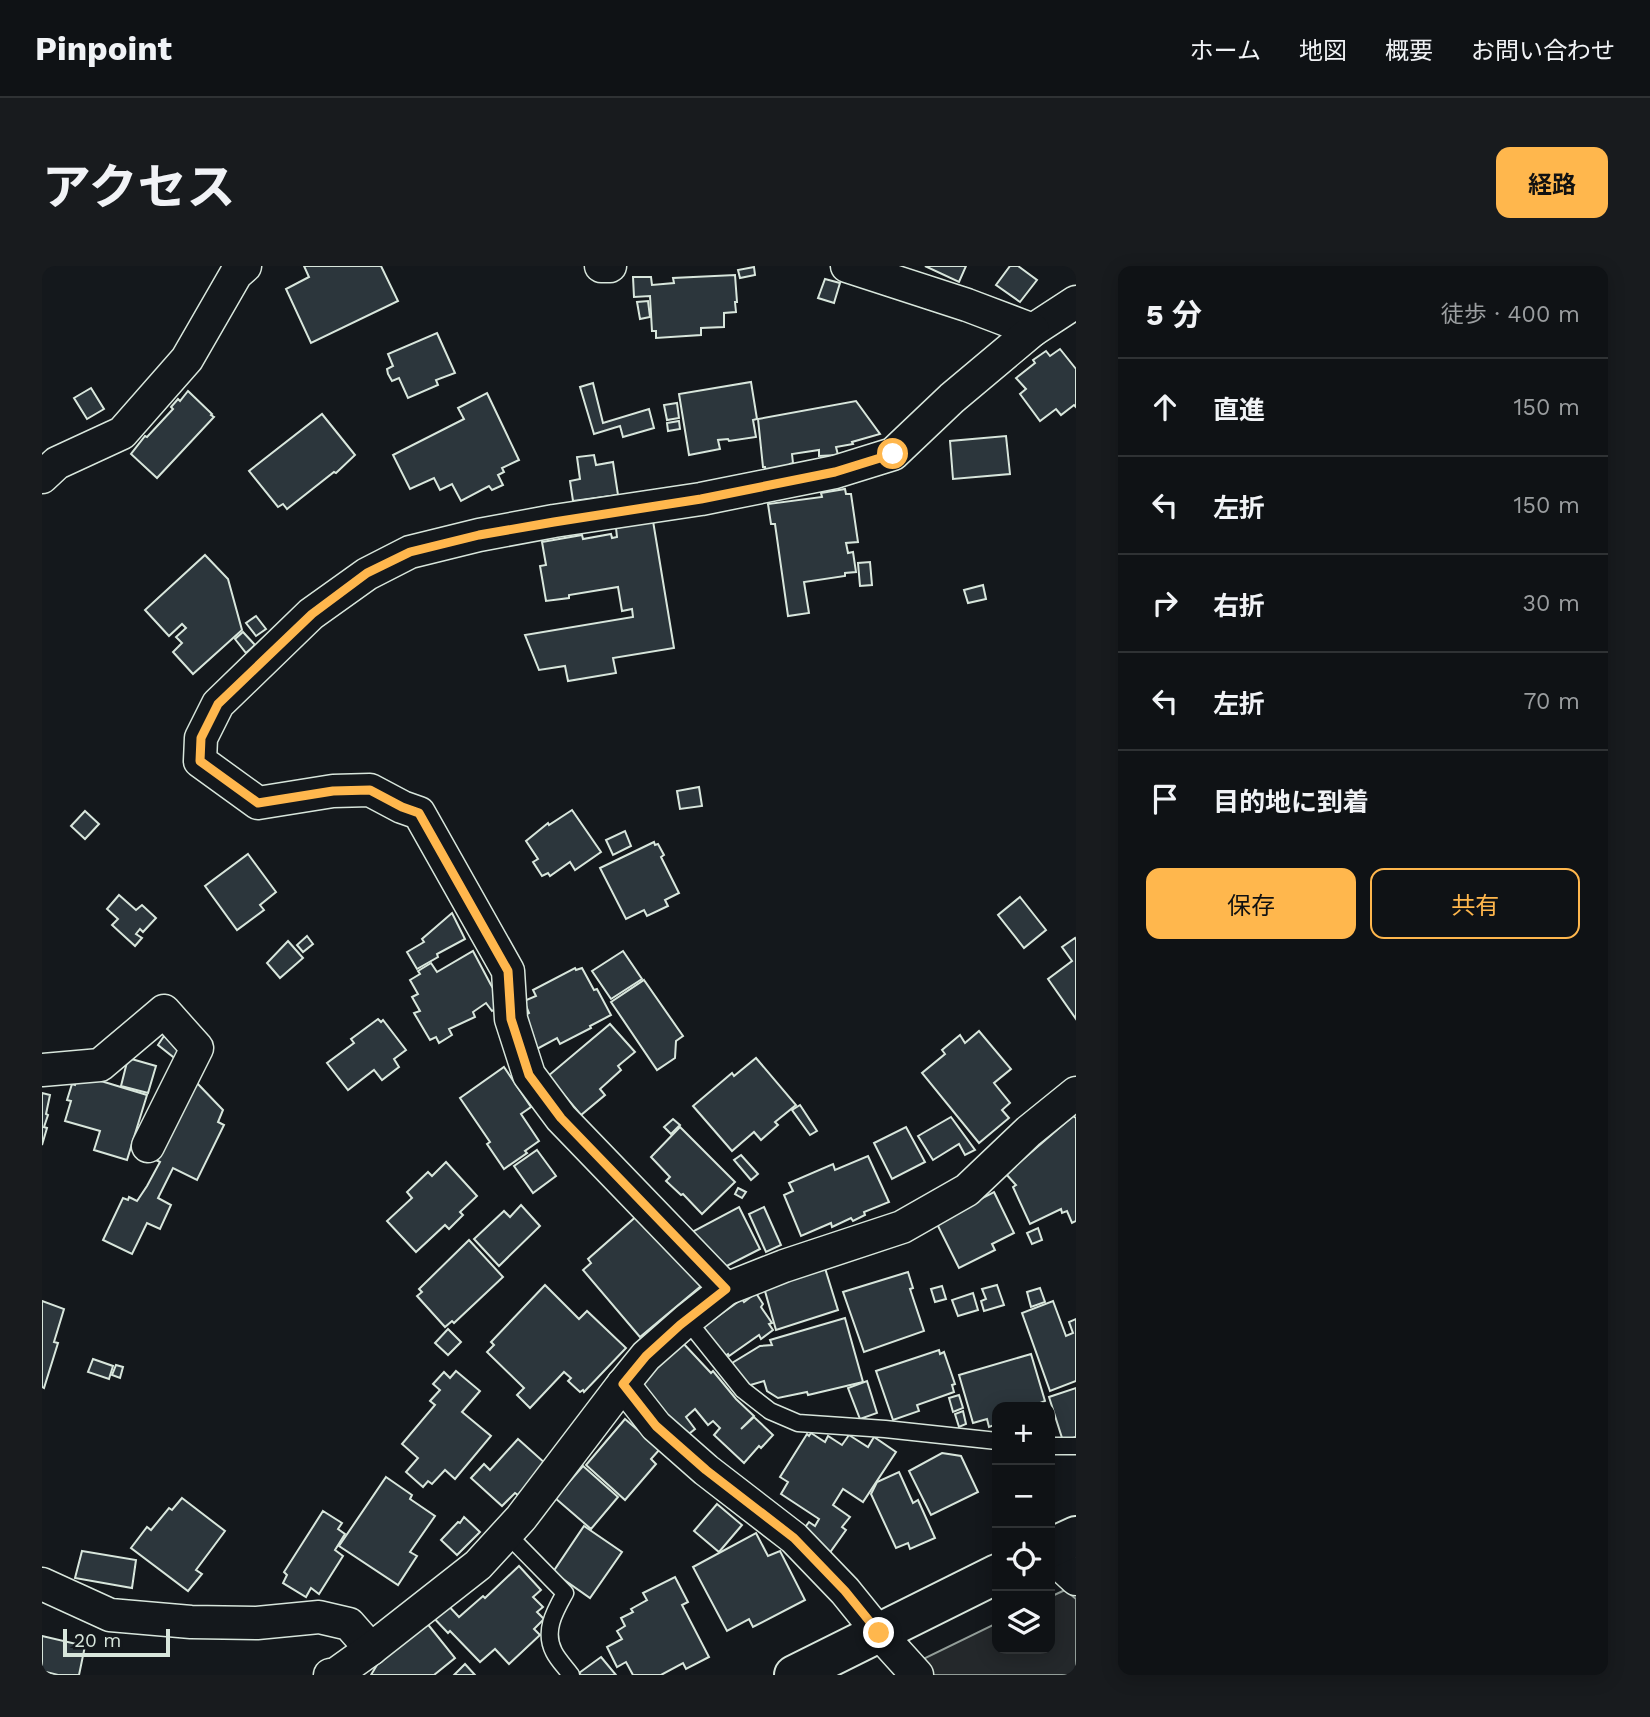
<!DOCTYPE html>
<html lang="ja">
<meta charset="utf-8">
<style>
body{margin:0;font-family:"Work Sans","Noto Sans JP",sans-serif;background:#181b1e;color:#f1f3f6}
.controls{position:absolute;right:21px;bottom:21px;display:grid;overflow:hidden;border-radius:14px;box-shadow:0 4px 18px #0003}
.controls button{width:63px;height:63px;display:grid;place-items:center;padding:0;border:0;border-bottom:2px solid #2f3234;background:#0f1215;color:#f1f3f6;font:35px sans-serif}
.scale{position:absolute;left:21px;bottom:18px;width:107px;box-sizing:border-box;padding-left:7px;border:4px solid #d8e6dc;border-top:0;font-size:19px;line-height:24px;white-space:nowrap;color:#d8e6dc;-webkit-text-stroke:5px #14181c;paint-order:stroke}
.stop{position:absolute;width:21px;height:21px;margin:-16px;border:5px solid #ffb74d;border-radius:50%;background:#fff}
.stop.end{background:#ffb74d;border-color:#fff;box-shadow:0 2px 7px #0008}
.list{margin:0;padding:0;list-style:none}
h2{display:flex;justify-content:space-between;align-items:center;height:91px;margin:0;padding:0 28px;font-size:30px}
h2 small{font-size:23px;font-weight:400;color:#9b9ea0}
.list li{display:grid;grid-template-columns:46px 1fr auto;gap:21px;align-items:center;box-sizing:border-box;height:98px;padding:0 28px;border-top:2px solid #2f3234}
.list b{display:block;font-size:26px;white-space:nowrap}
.list em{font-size:23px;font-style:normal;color:#9b9ea0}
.actions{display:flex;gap:14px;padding:21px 28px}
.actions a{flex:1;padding:16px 0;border:2px solid #ffb74d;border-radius:14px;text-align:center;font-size:24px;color:#ffb74d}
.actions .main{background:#ffb74d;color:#111}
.icon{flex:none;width:38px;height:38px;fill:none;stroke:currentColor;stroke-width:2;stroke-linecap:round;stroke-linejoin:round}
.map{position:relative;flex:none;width:1034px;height:1409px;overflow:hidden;border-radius:14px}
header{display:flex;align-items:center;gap:42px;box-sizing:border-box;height:98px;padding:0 35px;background:#0f1215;border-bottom:2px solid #2f3234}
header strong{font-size:33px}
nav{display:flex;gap:38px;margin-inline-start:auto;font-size:24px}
.intro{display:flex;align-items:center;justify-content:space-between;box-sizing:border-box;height:168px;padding:0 42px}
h1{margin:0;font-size:49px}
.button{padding:18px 32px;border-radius:14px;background:#ffb74d;color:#111;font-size:24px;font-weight:700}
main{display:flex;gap:42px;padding:0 42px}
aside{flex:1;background:#0f1215;border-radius:14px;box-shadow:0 4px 18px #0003}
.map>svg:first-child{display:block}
.parking{fill:#24282b;stroke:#939e99;stroke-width:2}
.building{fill:#2c363c;stroke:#d8e6dc;stroke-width:2}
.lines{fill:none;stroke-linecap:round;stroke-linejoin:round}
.lane-casing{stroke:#d8e6dc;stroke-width:19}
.street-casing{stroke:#d8e6dc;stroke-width:35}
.primary-casing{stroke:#d8e6dc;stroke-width:42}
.lane{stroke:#14181c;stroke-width:16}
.street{stroke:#14181c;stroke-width:32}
.primary{stroke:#14181c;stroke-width:38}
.route{stroke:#ffb74d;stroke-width:9}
</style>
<header>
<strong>Pinpoint</strong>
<nav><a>ホーム</a><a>地図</a><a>概要</a><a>お問い合わせ</a></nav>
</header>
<div class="intro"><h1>アクセス</h1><a class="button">経路</a></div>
<main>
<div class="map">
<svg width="1034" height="1409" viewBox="0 0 1034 1409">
<rect width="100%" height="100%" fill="#14181c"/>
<polygon class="parking" points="1023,1324 1034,1333 1034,1408 1032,1409 890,1409 877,1395 955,1357 955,1383 1008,1383 1008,1331"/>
<g class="building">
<polygon points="262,0 339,0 356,35 269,77 244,23 267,11"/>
<polygon points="883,0 924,0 917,16"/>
<polygon points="968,0 976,0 995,14 978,36 954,19"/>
<polygon points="712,1 713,9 698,12 696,4"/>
<polygon points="693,9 695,36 693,36 694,46 682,47 682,61 659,62 659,69 614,72 614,65 610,65 608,30 592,31 591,11 609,11 610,19 632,17 631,12"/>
<polygon points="783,13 798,17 792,37 776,32"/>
<polygon points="606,35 608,51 598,53 595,36"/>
<polygon points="395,67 413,107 394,114 396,119 366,132 357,112 350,115 346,108 345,103 351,100 346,88"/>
<polygon points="1018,83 1034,103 1034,141 1032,139 1019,149 1014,143 998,155 978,128 984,123 974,112 993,97 991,94 1004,85 1008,90"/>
<polygon points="709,116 715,153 711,154 714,171 687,175 686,173 676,174 678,183 647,189 637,128"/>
<polygon points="551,117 561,157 607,143 612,162 581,171 578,160 552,168 538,121"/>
<polygon points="49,122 62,143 45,153 32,132"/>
<polygon points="146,125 170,148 169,149 172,151 115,212 89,188 103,170 105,171 131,143 129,141 136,133 138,135"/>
<polygon points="445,127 477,194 460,202 462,206 456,209 461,219 450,224 447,220 419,235 410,218 398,224 392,212 368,223 351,189 422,153 416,142"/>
<polygon points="814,135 838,168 810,176 811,178 794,181 796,189 777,190 777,184 750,188 751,197 748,198 749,203 724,206 723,201 721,201 716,153"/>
<polygon points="635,137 637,152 625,154 622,139"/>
<polygon points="280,148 313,189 294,207 292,206 245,243 241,238 236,241 207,205"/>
<polygon points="637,155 638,163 626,165 625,157"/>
<polygon points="964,170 968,208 911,213 908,175"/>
<polygon points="552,189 554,199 571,196 576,229 531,235 528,215 538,213 535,191"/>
<polygon points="803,223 804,228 809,228 816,276 804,277 806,287 811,286 814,306 803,307 803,310 762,316 767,347 746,350 733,258 729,258 726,238 780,231 779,227"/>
<polygon points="611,255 632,382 571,392 574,407 526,415 523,400 497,404 483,369 591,351 590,343 580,345 576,321 527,329 527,332 504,335 498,300 504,299 500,276 540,269 541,273 569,268 570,272 575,271 574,262"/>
<polygon points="163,289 186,313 200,364 151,408 131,386 140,377 134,371 144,362 140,358 127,370 103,344"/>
<polygon points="828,296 830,319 818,320 816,297"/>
<polygon points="941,319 944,333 926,337 922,324"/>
<polygon points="214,350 224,363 214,370 204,357"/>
<polygon points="201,366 213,379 204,387 193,373"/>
<polygon points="657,521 660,540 638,543 635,525"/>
<polygon points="530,544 559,586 533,604 528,596 508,610 506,607 500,610 491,596 496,593 484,575 506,557 507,559"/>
<polygon points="43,545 57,558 43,573 29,560"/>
<polygon points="583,565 589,580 571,589 564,574"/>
<polygon points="612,576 613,579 616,578 622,589 619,591 637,627 623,634 626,640 605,650 602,644 584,653 558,602"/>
<polygon points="206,588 234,626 218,639 222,644 195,664 163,620"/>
<polygon points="77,629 94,644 100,639 114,652 101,666 98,663 94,668 100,672 93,680 70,659 76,653 65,643"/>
<polygon points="978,631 1004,664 982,682 956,649"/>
<polygon points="410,647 423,673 395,688 396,691 375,703 365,686 382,676 380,673"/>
<polygon points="265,670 271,678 261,686 255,679"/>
<polygon points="1033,672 1034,674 1034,753 1006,713 1030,695 1020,681"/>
<polygon points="246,675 261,692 238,712 225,697"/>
<polygon points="431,685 449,719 461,738 450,745 444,737 431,746 433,751 407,763 410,769 397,777 394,771 388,774 372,747 378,745 370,731 376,728 368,714 378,708 376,705 389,697 395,706"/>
<polygon points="581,685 600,713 569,733 550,705"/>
<polygon points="533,702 534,704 540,702 552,724 555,723 569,749 548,760 549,762 518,778 515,772 493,784 479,751 487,747 482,735 494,730 491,724"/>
<polygon points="602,714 641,770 634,775 633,792 615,804 569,736"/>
<polygon points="336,753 339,756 341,754 364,784 352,793 357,801 340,814 332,804 306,824 285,797 312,777 309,773"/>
<polygon points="568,758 593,786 576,800 579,804 558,823 563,829 539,849 506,810"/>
<polygon points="937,765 969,803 952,817 968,837 960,844 967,852 937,877 880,807 903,788 900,784 918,769 923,777"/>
<polygon points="122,770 142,785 135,794 116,779"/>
<polygon points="86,792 114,800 106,827 79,820"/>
<polygon points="714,792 754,839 733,856 736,859 719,874 712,866 690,885 651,840 690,807 692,810"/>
<polygon points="462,801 489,841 479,848 497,875 483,885 485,887 462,903 445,878 448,876 418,832"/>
<polygon points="36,808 105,829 85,894 52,884 58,865 23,855 29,835 25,834 30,818 33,819"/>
<polygon points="154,816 181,844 176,856 182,859 155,914 131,902 116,932 129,939 118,963 105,957 90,988 61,974 81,932 86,934 87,931 95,935 105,920 118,896 112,893"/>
<polygon points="0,827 8,829 4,848 6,849 2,861 5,862 0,879"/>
<polygon points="758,839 775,865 768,869 750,844"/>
<polygon points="1031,850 1034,852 1034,955 1030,957 1025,945 1020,947 1019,943 988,958 971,921 974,919 964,908"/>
<polygon points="909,851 933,884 923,889 917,878 891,894 876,870"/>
<polygon points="631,853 638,859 629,868 622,861"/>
<polygon points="638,861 693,916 660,948 641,928 639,929 624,915 628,911 609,891"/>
<polygon points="864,861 883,896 850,913 832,877"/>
<polygon points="495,884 514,910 491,927 472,900"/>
<polygon points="699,889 716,908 709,914 692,894"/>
<polygon points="826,890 847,936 822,946 823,949 811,955 809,952 790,961 789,957 759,970 742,929 751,925 747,917 791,898 793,904"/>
<polygon points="404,896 435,930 418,946 421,949 407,963 403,959 374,986 345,955 370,932 365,926 386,906 390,910"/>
<polygon points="696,922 704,926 700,932 693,928"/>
<polygon points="952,926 972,967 950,978 953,984 917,1002 894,956"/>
<polygon points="479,939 498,960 457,1000 432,973 462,945 468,951"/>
<polygon points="697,941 718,983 675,1005 648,967"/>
<polygon points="722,941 739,979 724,986 707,948"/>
<polygon points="597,948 659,1020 598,1071 541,1004 549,997 546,993"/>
<polygon points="996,962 1000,974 990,978 985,967"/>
<polygon points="427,974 461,1011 412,1057 410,1055 403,1061 375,1030 380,1026 377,1023"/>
<polygon points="782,999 796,1044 734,1064 721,1018"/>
<polygon points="866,1006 871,1022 868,1023 882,1065 822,1086 801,1026"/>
<polygon points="503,1019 537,1053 545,1045 584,1082 542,1126 541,1124 538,1126 526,1115 529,1112 522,1106 488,1142 475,1129 482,1122 445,1086 452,1079 449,1076"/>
<polygon points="955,1019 962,1039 942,1045 939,1035 944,1033 940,1023"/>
<polygon points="900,1020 904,1033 893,1036 889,1023"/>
<polygon points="998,1022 1003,1036 989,1041 985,1026"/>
<polygon points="714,1027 721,1038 719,1041 730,1057 727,1058 731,1064 719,1073 717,1069 687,1090 686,1088 682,1091 658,1063 700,1033 702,1036"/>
<polygon points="931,1027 936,1044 916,1050 910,1034"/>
<polygon points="0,1035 22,1043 12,1076 16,1077 2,1122 0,1121"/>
<polygon points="1011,1035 1024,1070 1031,1067 1027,1056 1034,1053 1034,1115 1008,1125 980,1047"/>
<polygon points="803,1052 821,1116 766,1129 765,1126 736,1132 725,1125 722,1115 705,1120 690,1097 718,1080 730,1079 728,1074"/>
<polygon points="406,1063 419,1076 406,1089 393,1077"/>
<polygon points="640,1076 669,1107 671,1105 694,1133 712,1150 699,1163 712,1151 731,1169 719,1182 717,1180 702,1197 672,1169 678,1162 671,1155 666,1159 653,1143 644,1151 653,1163 638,1175 597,1115"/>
<polygon points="897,1084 898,1088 902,1086 913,1118 910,1119 912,1126 875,1139 877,1145 851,1154 834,1105"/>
<polygon points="989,1088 1003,1135 998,1137 1000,1141 955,1141 955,1158 947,1161 945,1153 931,1157 917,1109"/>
<polygon points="51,1093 71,1100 67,1113 46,1106"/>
<polygon points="74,1099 81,1101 78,1112 70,1109"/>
<polygon points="414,1105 438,1125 420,1146 449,1170 413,1213 403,1204 390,1218 386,1215 381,1221 364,1206 376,1192 360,1178 393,1139 388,1135 398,1124 391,1118 402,1106 408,1112"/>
<polygon points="825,1115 835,1147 818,1153 806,1122"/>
<polygon points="1034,1122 1034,1171 1021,1175 1007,1131"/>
<polygon points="917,1129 921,1142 911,1146 907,1132"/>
<polygon points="921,1145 924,1158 917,1161 913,1148"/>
<polygon points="583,1153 618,1183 609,1193 614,1198 583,1234 544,1199"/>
<polygon points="769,1167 783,1176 786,1170 800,1179 807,1169 826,1181 832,1171 854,1186 821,1236 801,1223 791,1239 808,1251 800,1261 804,1264 784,1292 755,1272 767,1256 773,1260 777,1253 739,1228 746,1216 738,1211 765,1168 767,1170"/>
<polygon points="476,1173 504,1198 476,1229 473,1227 460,1240 429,1212 442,1198 448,1204"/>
<polygon points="900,1187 919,1190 936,1226 889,1249 867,1205"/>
<polygon points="541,1200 576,1231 549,1263 513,1232"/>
<polygon points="857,1206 871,1237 876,1234 893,1272 868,1283 866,1277 854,1282 829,1228 835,1216"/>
<polygon points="344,1211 370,1229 368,1233 393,1250 368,1286 375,1290 356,1319 297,1280"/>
<polygon points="140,1232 183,1265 154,1304 160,1308 146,1325 89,1282 105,1261 109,1264 127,1242 130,1244"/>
<polygon points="675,1238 700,1259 677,1286 652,1265"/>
<polygon points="281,1245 300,1257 296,1263 303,1268 293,1284 301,1290 277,1328 269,1322 264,1331 241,1317 245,1309 242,1306"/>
<polygon points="422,1251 438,1266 415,1289 399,1274 416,1256 418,1257"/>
<polygon points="542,1260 580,1286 548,1332 511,1306"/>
<polygon points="714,1267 726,1290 738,1285 763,1334 711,1361 707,1353 685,1365 651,1301"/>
<polygon points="40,1285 94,1294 90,1322 33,1312"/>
<polygon points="477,1300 499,1324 491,1331 501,1341 495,1346 502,1353 492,1363 498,1369 467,1398 453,1383 438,1396 408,1365 406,1367 388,1348 402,1335 417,1351 441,1330 443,1332"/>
<polygon points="633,1311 646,1336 640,1339 667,1391 644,1403 641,1397 619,1409 591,1409 584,1396 575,1401 565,1381 580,1373 575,1365 583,1360 579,1352 591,1346 589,1343 605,1334 601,1327"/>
<polygon points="384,1356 413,1392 392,1409 329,1409 345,1382"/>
<polygon points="0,1370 43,1380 37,1409 16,1409 0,1405"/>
<polygon points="559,1391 574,1409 539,1409 537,1407"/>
<polygon points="423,1398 433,1409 412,1409"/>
</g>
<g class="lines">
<defs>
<g id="lane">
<polyline points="645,1054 701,1124 728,1145 756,1157 843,1163 955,1175"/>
<polyline points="1008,1180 1034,1180"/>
<path d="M465 1268 523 1327C513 1345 501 1365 512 1386 516 1394 524 1402 529 1409"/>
</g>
<g id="street">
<polyline points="559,0 568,0"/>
<polyline points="805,0 925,39 991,64 1034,36"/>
<polyline points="0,211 15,197 80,167 145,93 194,8 203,0"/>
<polyline points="0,804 58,799 122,745 155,782 106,880"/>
<polyline points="684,1023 519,852 487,809 469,753 466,705 377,547 360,541 328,524 291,525 216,537 158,495 159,472 176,438 269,348 325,308 368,286 437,269 512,255 659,233 793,206 851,188 910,132 991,64"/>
<polyline points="581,1118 614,1160 664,1204 752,1272 803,1325 837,1367 875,1409"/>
<polyline points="1008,1289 1034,1313"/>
<polyline points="0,1318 68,1349 149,1356 215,1357 277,1351 307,1358 329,1383"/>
<polyline points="288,1409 294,1408 329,1383 436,1299 479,1252 578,1122 604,1090 645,1054 684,1023 742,1000 860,961 925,924 987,865 1034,827"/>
</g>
<g id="primary">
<polyline points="1008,1282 1034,1270"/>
<polyline points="752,1409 955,1308"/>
</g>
</defs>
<use href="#lane" class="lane-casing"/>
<use href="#street" class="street-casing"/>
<use href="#primary" class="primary-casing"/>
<use href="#lane" class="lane"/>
<use href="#street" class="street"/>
<use href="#primary" class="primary"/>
</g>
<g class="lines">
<polyline class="route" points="837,1367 803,1325 752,1272 664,1204 614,1160 581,1118 604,1090 638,1059 684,1023 519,852 487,809 469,753 466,705 377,547 360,541 328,524 291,525 216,537 158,495 159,472 176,438 270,348 325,307 368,286 437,269 512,256 659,233 793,206 851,188"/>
</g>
</svg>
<div class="controls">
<button>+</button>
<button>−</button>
<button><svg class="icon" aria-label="locate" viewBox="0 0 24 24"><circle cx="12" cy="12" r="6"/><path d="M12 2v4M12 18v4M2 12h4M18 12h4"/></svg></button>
<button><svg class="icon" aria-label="layers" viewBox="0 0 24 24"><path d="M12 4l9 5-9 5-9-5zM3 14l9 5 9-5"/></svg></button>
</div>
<div class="scale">20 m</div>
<div class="stop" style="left:851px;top:188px"></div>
<div class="stop end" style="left:837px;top:1367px"></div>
</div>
<aside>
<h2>5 分<small>徒歩 · 400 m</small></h2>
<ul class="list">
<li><svg class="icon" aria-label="ahead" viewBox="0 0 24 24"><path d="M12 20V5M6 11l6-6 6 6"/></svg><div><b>直進</b></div><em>150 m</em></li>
<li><svg class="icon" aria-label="left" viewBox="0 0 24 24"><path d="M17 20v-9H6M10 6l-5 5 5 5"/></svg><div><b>左折</b></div><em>150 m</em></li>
<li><svg class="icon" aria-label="right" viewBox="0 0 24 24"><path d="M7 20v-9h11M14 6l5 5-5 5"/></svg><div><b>右折</b></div><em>30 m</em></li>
<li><svg class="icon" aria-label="left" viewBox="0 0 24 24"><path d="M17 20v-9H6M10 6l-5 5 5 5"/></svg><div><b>左折</b></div><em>70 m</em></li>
<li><svg class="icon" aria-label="arrive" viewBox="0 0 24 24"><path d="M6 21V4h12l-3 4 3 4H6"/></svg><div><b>目的地に到着</b></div></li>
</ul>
<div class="actions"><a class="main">保存</a><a>共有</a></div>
</aside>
</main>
